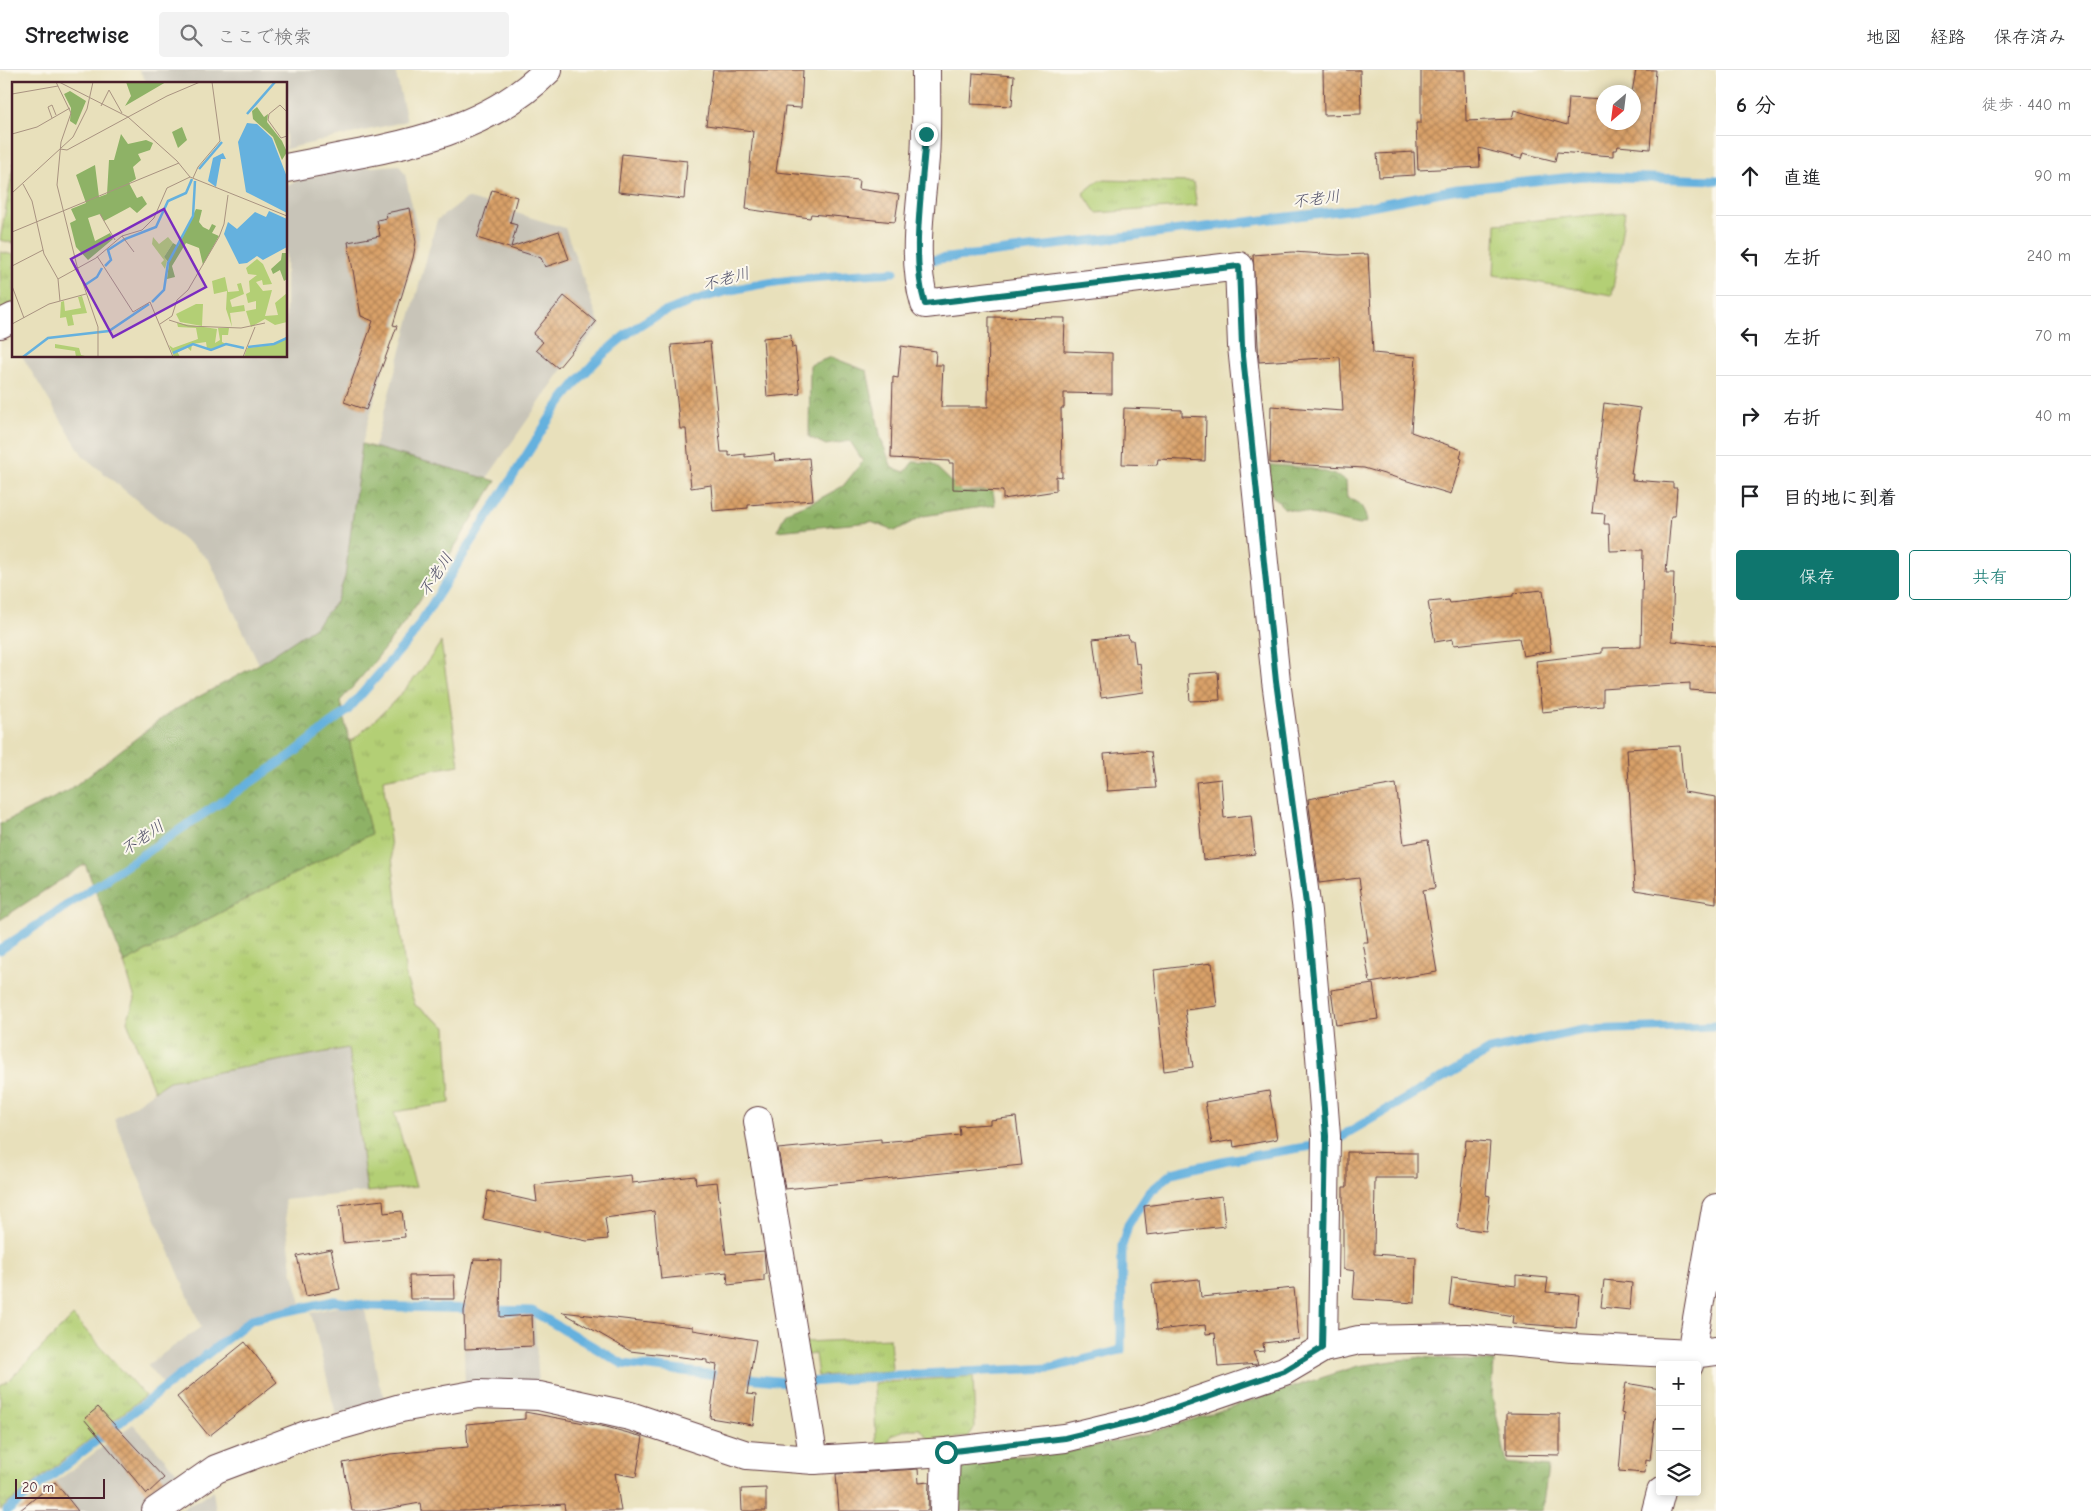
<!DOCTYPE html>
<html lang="ja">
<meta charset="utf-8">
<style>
body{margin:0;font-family:"Comic Neue","Klee One",sans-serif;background:#f2f2f2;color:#202124}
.controls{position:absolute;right:15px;bottom:15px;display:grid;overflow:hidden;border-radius:5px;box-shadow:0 2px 8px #0003}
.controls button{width:45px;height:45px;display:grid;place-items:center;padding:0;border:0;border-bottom:1px solid #e0e0e0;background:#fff;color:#202124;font:25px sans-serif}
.compass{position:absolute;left:1596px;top:15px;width:45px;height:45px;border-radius:50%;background:#fff;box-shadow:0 2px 8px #0003;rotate:208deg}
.scale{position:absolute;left:15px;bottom:12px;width:90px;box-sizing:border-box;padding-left:5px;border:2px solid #4a1f2b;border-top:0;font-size:14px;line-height:18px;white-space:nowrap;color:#4a1f2b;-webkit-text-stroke:4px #fbf7ec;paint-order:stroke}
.stop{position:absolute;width:15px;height:15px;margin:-11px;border:4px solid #0f766e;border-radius:50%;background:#fff}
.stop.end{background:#0f766e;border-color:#fff;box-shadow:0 1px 5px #0008}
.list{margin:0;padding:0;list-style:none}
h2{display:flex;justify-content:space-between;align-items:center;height:65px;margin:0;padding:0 20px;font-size:21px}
h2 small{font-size:16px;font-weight:400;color:#757577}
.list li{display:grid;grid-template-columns:32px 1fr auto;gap:15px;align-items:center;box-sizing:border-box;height:80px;padding:0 20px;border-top:1px solid #e0e0e0}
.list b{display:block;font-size:19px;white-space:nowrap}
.list em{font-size:16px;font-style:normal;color:#757577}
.actions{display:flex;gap:10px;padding:15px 20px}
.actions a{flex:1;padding:11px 0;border:1px solid #0f766e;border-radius:5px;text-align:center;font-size:18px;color:#0f766e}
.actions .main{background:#0f766e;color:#fff}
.icon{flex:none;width:28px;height:28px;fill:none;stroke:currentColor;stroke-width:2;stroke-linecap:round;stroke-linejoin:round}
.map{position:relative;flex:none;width:1716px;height:1441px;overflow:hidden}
header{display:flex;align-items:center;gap:30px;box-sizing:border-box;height:70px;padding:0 25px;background:#fff;border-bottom:1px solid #e0e0e0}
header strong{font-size:24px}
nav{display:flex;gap:28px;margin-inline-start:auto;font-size:18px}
.search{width:350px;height:45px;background:#f2f2f2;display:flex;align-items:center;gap:12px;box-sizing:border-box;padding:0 18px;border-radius:5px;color:#757577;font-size:19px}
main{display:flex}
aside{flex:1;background:#fff}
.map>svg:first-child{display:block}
.industrial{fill:#c8c4b8}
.grass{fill:url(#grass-tufts);stroke:#7e7750}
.forest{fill:url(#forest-crowns);stroke:#6c6848}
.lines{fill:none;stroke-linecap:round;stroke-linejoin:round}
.stream{stroke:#65b1de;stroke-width:9}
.building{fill:url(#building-cross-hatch)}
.minor-casing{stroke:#623c41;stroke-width:30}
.tertiary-casing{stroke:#623c41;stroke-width:30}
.minor{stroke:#fff;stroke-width:28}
.tertiary{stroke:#fff;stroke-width:28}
.route{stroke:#0f766e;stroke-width:6}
.labels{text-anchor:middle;stroke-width:4;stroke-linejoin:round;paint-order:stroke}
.water-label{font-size:16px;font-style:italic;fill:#53526a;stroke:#fbf7ec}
.inset-river{fill:none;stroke:#65b1de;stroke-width:2.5}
.inset-road{fill:none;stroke:#a99381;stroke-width:1}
.view{fill:#7b2cbf;fill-opacity:0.15;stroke:#7b2cbf;stroke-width:2.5}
.inset-edge{fill:none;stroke:#4a1f2b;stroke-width:2.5}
</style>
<header>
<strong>Streetwise</strong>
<div class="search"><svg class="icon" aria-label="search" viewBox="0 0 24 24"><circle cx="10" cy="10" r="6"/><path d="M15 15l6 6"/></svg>ここで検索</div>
<nav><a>地図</a><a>経路</a><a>保存済み</a></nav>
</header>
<main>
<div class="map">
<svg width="1716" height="1441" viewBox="0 0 1716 1441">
<defs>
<pattern id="grass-tufts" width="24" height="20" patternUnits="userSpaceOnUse" patternTransform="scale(1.25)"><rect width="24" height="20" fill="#b3cf75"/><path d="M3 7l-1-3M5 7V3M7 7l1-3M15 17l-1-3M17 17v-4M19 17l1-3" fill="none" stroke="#9bb165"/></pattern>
<pattern id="forest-crowns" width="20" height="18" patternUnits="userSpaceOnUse" patternTransform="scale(1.25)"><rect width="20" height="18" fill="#8eb266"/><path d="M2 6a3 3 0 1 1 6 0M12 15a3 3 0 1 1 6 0" fill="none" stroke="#769054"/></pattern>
<pattern id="building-cross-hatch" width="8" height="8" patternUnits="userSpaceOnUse" patternTransform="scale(1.25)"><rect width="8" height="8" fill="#d9a169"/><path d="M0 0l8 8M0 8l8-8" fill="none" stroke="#b28357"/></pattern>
</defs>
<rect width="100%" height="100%" fill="#fbf7ec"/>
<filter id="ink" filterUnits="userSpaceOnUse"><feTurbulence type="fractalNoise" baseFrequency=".02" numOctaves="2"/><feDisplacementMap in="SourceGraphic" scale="10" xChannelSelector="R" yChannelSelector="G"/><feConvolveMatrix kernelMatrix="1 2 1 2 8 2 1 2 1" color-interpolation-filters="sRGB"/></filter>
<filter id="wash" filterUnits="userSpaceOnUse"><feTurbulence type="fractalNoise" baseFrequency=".0096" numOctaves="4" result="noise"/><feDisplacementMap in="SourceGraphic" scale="20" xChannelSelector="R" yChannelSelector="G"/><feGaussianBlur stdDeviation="1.12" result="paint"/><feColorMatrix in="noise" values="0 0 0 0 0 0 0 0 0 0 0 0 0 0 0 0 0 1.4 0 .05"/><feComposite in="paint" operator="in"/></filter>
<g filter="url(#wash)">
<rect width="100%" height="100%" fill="#e8e0bb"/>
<g class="industrial">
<polygon points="139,0 395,0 407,51 286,79 286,14 148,14"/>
<polygon points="399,95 405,104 419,168 362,374 345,507 336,532 315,557 259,594 209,490 83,386 22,286 286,286 286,116 299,110 342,99"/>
<polygon points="467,128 565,158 600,255 569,290 487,408 374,378 437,150"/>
<polygon points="348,978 367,1122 284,1130 292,1200 302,1237 252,1247 166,1317 147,1295 201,1257 114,1049 169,1011"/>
<polygon points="340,1236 365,1240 379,1314 386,1329 336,1345 311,1243"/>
<polygon points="534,1246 539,1314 465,1314 463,1248"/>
<polygon points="133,1354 183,1409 140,1441 17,1441"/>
<polygon points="213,1421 216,1441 178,1441"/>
</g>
<g class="grass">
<polygon points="14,93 14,173 0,170"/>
<polygon points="1099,110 1193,112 1197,136 1096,143 1083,123"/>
<polygon points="1625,142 1612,225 1494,205 1496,154"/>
<polygon points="0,182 14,185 14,236 0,243"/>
<path d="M441 572 459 695 383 709 406 908 415 935 446 957 450 1033 394 1042 416 1117 367 1122 348 978 169 1011 154 1021 127 951 135 929 124 893 370 764 349 673C384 644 417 610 441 572Z"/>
<polygon points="73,1246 145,1326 0,1440 0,1315 8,1311"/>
<polygon points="890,1268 892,1301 818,1306 815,1284 806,1285 805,1272"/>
<polygon points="973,1306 975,1357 968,1367 930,1370 920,1359 908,1359 891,1365 889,1373 876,1373 874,1313"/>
</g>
<g class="forest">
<polygon points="831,287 867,301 881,369 892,398 905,402 913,392 932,393 962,422 993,420 995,435 923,446 895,461 871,452 777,461 786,442 819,429 843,416 863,391 850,371 826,375 809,367 810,295"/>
<path d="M362 374 496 411C448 487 402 565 340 631L371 764 124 893 85 794 0 850V754L68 721 169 643 259 594 315 557 336 532 345 507Z"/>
<path d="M1271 395C1295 397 1324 397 1346 411L1347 428C1361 433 1364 437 1367 452L1360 455 1284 438 1265 418V401Z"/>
<polygon points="1421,1287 1494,1292 1492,1325 1507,1393 1548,1397 1542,1441 957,1441 958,1405 970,1390 1067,1382 1145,1365 1358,1296"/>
</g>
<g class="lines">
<g class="stream">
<polyline points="922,191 1355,139 1457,119 1583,106 1716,110"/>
<path d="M0 880 290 686 347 641 412 566 553 343C580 305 611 271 651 248 660 243 671 240 680 236 748 209 821 207 894 202"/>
<polyline points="1338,1071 1347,1063 1490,980 1583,960 1716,956"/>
<polyline points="489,1240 532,1241 623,1294 726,1306"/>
<polyline points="739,1307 786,1312 810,1312 898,1305 1051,1298 1121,1280 1122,1176 1128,1155 1149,1123 1172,1103 1227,1090 1312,1076"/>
<polyline points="7,1441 252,1249 334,1231 370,1236 476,1239"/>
</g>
</g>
<g id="blocks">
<g class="building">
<polygon points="713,0 803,0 801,38 785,37 776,102 859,110 858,119 899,125 895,152 811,144 810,148 746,139 753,61 706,55"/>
<polygon points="1323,0 1360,0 1361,44 1324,45"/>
<polygon points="1421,0 1465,0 1466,51 1512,49 1514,40 1567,55 1569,28 1604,30 1604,52 1634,52 1632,22 1636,0 1656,0 1650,79 1618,76 1617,80 1613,80 1613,86 1557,82 1555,91 1523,83 1521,89 1479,78 1480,97 1418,100 1416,53 1421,53"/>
<polygon points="973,3 1014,6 1012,36 971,34"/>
<polygon points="1414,82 1415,105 1379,107 1377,84"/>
<polygon points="622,84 687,91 684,129 618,122"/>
<polygon points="492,120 517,127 510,153 517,155 511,177 559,161 569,189 545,197 541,188 477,168"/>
<polygon points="410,138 416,172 413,188 393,255 397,256 366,340 344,332 373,251 361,246 348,172 380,166 377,150 387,148 386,143"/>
<polygon points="1293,182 1339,185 1368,184 1373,283 1416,287 1411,362 1462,380 1460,388 1462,389 1451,424 1364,398 1270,393 1271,336 1343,341 1340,287 1259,292 1253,185"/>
<polygon points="564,226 596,252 558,298 536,280 543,272 533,264"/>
<polygon points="989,247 1065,248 1064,281 1112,283 1112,324 1064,323 1064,338 1061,338 1062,407 1056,406 1056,421 1003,429 1003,421 953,419 953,393 949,393 949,391 891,388 893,307 898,308 901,276 936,281 935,295 943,295 941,337 988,337"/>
<polygon points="791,265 792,278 795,277 800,324 767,327 763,268"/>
<polygon points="710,272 721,382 729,382 729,386 745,384 745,387 774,384 775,391 809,388 813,430 748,435 748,438 713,441 711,415 691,418 686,359 680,359 671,275"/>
<polygon points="1604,333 1640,338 1631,404 1633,404 1632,410 1673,413 1673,418 1677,418 1675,446 1671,446 1666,503 1674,503 1672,571 1716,576 1716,622 1690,620 1690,613 1603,619 1603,636 1542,642 1536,591 1602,583 1602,578 1641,577 1643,480 1610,481 1609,454 1604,454 1605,444 1592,443"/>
<polygon points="1124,338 1182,340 1182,346 1206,347 1205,391 1158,389 1157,395 1122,394"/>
<polygon points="1543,520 1551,581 1523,586 1519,568 1454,575 1453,569 1435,572 1428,532 1449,530 1450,533 1513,526 1513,523"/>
<polygon points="1128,565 1129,570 1133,570 1136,594 1140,593 1144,622 1101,628 1093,569"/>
<polygon points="1218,602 1220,630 1190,631 1188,604"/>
<polygon points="1680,676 1684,722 1716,727 1716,833 1635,820 1627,679"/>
<polygon points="1141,681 1151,682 1156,718 1107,721 1104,684"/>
<polygon points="1221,709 1224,748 1251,745 1255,784 1203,790 1196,712"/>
<polygon points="1396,714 1404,774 1428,770 1435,818 1423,820 1437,902 1370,913 1363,872 1368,872 1359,808 1319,813 1308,729"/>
<polygon points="1212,893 1217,936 1185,940 1193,997 1164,1001 1154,900"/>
<polygon points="1373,914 1378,949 1336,955 1331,920"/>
<polygon points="1269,1021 1277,1069 1234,1077 1233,1070 1212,1074 1205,1032"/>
<polygon points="1016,1047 1022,1095 785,1119 778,1079 881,1069 881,1072 960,1065 959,1056 990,1054 990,1050"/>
<polygon points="1466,1070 1490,1072 1486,1125 1490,1126 1486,1161 1457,1158"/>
<polygon points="1347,1082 1417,1083 1417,1108 1375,1108 1374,1184 1416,1187 1415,1233 1353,1229 1355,1201 1343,1199 1343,1117 1347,1117"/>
<polygon points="631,1105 632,1113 695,1106 696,1114 717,1112 726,1184 764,1181 766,1204 764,1205 764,1211 728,1215 727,1202 661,1209 654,1141 605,1148 608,1169 587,1171 483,1149 488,1121 537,1132 535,1115"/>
<polygon points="1222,1126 1225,1156 1147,1165 1144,1136"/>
<polygon points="383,1130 384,1143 402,1141 405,1167 343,1173 339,1135"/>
<polygon points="331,1179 340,1219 306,1226 297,1186"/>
<polygon points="474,1189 501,1190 500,1247 532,1245 533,1276 465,1279 464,1241"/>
<polygon points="454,1205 455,1229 410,1229 409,1206"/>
<polygon points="1516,1205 1548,1208 1546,1222 1579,1225 1576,1258 1512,1253 1513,1246 1449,1235 1452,1207 1516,1215"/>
<polygon points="1199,1209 1201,1227 1294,1218 1299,1269 1263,1273 1264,1281 1253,1282 1258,1294 1218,1297 1215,1263 1206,1264 1205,1255 1157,1260 1152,1214"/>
<polygon points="1604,1210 1632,1213 1630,1240 1601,1237"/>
<polygon points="562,1242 693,1257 693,1260 756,1270 747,1324 756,1325 753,1355 710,1348 717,1295 707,1293 707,1290 630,1281"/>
<polygon points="245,1272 277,1312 209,1366 177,1327"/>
<polygon points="1626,1313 1660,1319 1660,1333 1657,1348 1655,1348 1650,1390 1646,1389 1645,1403 1619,1401 1624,1344 1621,1343"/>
<polygon points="98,1337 164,1408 147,1424 84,1349"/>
<polygon points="525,1342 606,1357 643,1367 636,1407 615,1403 621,1441 565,1441 564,1434 468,1441 421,1441 420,1433 376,1441 352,1441 343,1393 390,1384 468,1377 466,1354 525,1349"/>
<polygon points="1507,1343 1560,1344 1560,1385 1507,1384"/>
<polygon points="918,1399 919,1413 929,1412 928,1441 839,1441 836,1404"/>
<polygon points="55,1412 78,1441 19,1441"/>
<polygon points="766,1418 766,1441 742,1441 741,1419"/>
</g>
</g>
</g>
<g filter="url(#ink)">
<use href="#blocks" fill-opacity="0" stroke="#623c41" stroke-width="1"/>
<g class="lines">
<defs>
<g id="minor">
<path d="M926 0C926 30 927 59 925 88 921 136 911 188 925 234L1239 196 1242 276 1276 611 1307 841 1320 986 1326 1066 1323 1278"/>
<path d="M286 98C378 79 479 70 548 0"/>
<polyline points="0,254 14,247"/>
<polyline points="758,1051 814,1390"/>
<polyline points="156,1441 216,1399 306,1365 401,1338 478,1324 539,1326 630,1346 747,1385 814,1390 946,1382 1065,1368 1147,1348 1284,1301 1323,1278 1359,1270 1466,1268 1573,1278 1691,1284 1716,1281"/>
<polyline points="944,1441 946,1382"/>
</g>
<g id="tertiary">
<polyline points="1689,1295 1716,1138"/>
<polyline points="1656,1441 1661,1422"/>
</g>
</defs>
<use href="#minor" class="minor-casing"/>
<use href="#tertiary" class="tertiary-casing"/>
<use href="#minor" class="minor"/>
<use href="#tertiary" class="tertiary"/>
</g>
</g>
<g class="lines" filter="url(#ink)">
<path class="route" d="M926 64C923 116 910 185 925 234L1239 196 1242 276 1276 611 1307 841 1320 986 1326 1066 1322 1278 1284 1301 1147 1348 1065 1368 946 1382"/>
</g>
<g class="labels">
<g class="water-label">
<text transform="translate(1316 128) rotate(-7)" y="6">不老川</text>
<text transform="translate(726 208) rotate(-15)" y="6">不老川</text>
<text transform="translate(435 504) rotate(-57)" y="6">不老川</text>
<text transform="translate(142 767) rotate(-34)" y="6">不老川</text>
</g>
</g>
<g transform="translate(12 12)">
<rect width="275" height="275" fill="#e8e0bb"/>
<path d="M141 155 147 162 156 155 161 161 152 175 155 179 153 187 149 181 152 178 140 162ZM245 177 251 182 260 202 251 203 250 198 244 200 251 209 260 208 253 234 266 233 263 221 275 211V240L263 243 253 237 239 245 234 229 244 227V219L236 221 234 212 238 210 237 199 245 193 236 192 234 186ZM213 195 216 210 227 209 225 202 229 201 232 212 218 218 220 225 232 223 233 229 218 231 220 245 214 227 215 209 202 212 200 199ZM70 214 75 231 60 233 62 243 56 244 54 235 48 236 49 220 52 219 53 229 69 226 66 215ZM184 222H191L190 244 168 240 164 232ZM165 241 205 247 203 261 208 258 206 246H217L216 253H210V260L214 262 200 268 195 267 194 260 180 262 179 269 174 264 165 269 168 275H162L157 263 161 266 186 257 184 246 166 245ZM43 262 67 266 69 273 77 275H64L63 269 43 266Z" fill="#b3cf75"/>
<path d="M114 0H154L113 24 119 14ZM58 9 74 19 64 43 58 39 59 26 52 12ZM245 25 252 35 256 32 255 40 270 59 275 70 270 78 261 55 241 37 240 29ZM170 45 175 58 166 66 160 50ZM109 52 116 62 134 58 141 61 138 68 126 72 129 78 121 85 124 97 117 101 125 116 130 114 135 122 125 131 118 125 92 139 88 132 76 136 83 159 98 151 101 157 76 178 64 165 58 141 64 138 59 127 74 121 64 93 83 83 87 115 95 112 97 78H102ZM184 127 190 128 187 140 191 145 197 148 200 142 204 144 200 151 207 154 191 183 187 166 174 161 160 184 163 195 155 197 157 181 152 175 161 161 166 164ZM270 171H275V197L272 199 268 188 261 192 259 187 269 178Z" fill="#8eb266"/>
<path d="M275 257V275H232L235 266 260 263Z" fill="#b3cf75"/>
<path d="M235 41 245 42 260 56 275 95V131L234 110 226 60ZM211 71 214 77H209L204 105 196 99 201 76ZM257 129 275 137V165L251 178 245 174 235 181 227 182 212 152 216 140 225 147 243 130 254 135Z" fill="#65b1de"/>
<path class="inset-river" d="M235 32 263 0M187 87 210 60M93 184 99 178 96 168 113 157 144 145 156 119 174 111 180 97M73 203 85 195 90 186M140 220 152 208 156 181 181 134 183 99M236 265 262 262 275 256M161 271 181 262 199 268 214 262 232 266M11 275 36 256 97 249 137 222"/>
<path class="inset-road" d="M44 0 59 31 49 60 45 103 65 184 86 245V275M47 0 116 35 165 79 178 95 275 134M0 12 46 4M89 24 97 8 110 31M275 30 268 23 257 32 256 38 269 56 275 54M40 36 36 25 40 23 44 33M0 52 25 45 58 26M48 67 55 68 155 14 188 0M181 96 186 85 208 59 200 0M11 102 20 119 32 172 46 197 48 219M0 111 61 55 75 27 81 0M88 132 103 158M0 150 167 81M110 154 122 170M85 174 121 230 138 220 161 275M0 184 31 168M46 197 84 176 110 154 130 148 142 136 155 106 178 95M0 204 12 236M157 238 176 244 229 246 253 241M0 242 37 222 74 212M148 242 160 234 165 218 176 208 207 155 212 142 216 113M231 275 243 245"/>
<path class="view" d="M152 127 194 205 101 255 59 177Z"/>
<rect width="275" height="275" class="inset-edge"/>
</g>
</svg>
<div class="controls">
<button>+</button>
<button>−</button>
<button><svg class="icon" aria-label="layers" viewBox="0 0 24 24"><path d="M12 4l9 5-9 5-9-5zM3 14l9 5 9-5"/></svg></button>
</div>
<svg class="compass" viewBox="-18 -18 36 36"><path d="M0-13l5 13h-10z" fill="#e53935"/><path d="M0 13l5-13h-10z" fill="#757577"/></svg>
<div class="scale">20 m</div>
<div class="stop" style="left:946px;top:1382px"></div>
<div class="stop end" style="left:926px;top:64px"></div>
</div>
<aside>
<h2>6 分<small>徒歩 · 440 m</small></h2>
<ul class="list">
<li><svg class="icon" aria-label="ahead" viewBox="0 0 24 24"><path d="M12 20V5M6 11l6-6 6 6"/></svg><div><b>直進</b></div><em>90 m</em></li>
<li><svg class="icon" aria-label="left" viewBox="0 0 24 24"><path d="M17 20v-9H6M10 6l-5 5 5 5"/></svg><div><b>左折</b></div><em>240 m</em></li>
<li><svg class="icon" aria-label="left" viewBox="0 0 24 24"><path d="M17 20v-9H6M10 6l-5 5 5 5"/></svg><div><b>左折</b></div><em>70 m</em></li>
<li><svg class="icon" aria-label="right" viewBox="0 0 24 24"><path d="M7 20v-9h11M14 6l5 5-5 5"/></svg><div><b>右折</b></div><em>40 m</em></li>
<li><svg class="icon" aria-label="arrive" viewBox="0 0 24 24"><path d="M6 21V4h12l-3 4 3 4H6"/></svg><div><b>目的地に到着</b></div></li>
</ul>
<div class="actions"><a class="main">保存</a><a>共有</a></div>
</aside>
</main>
